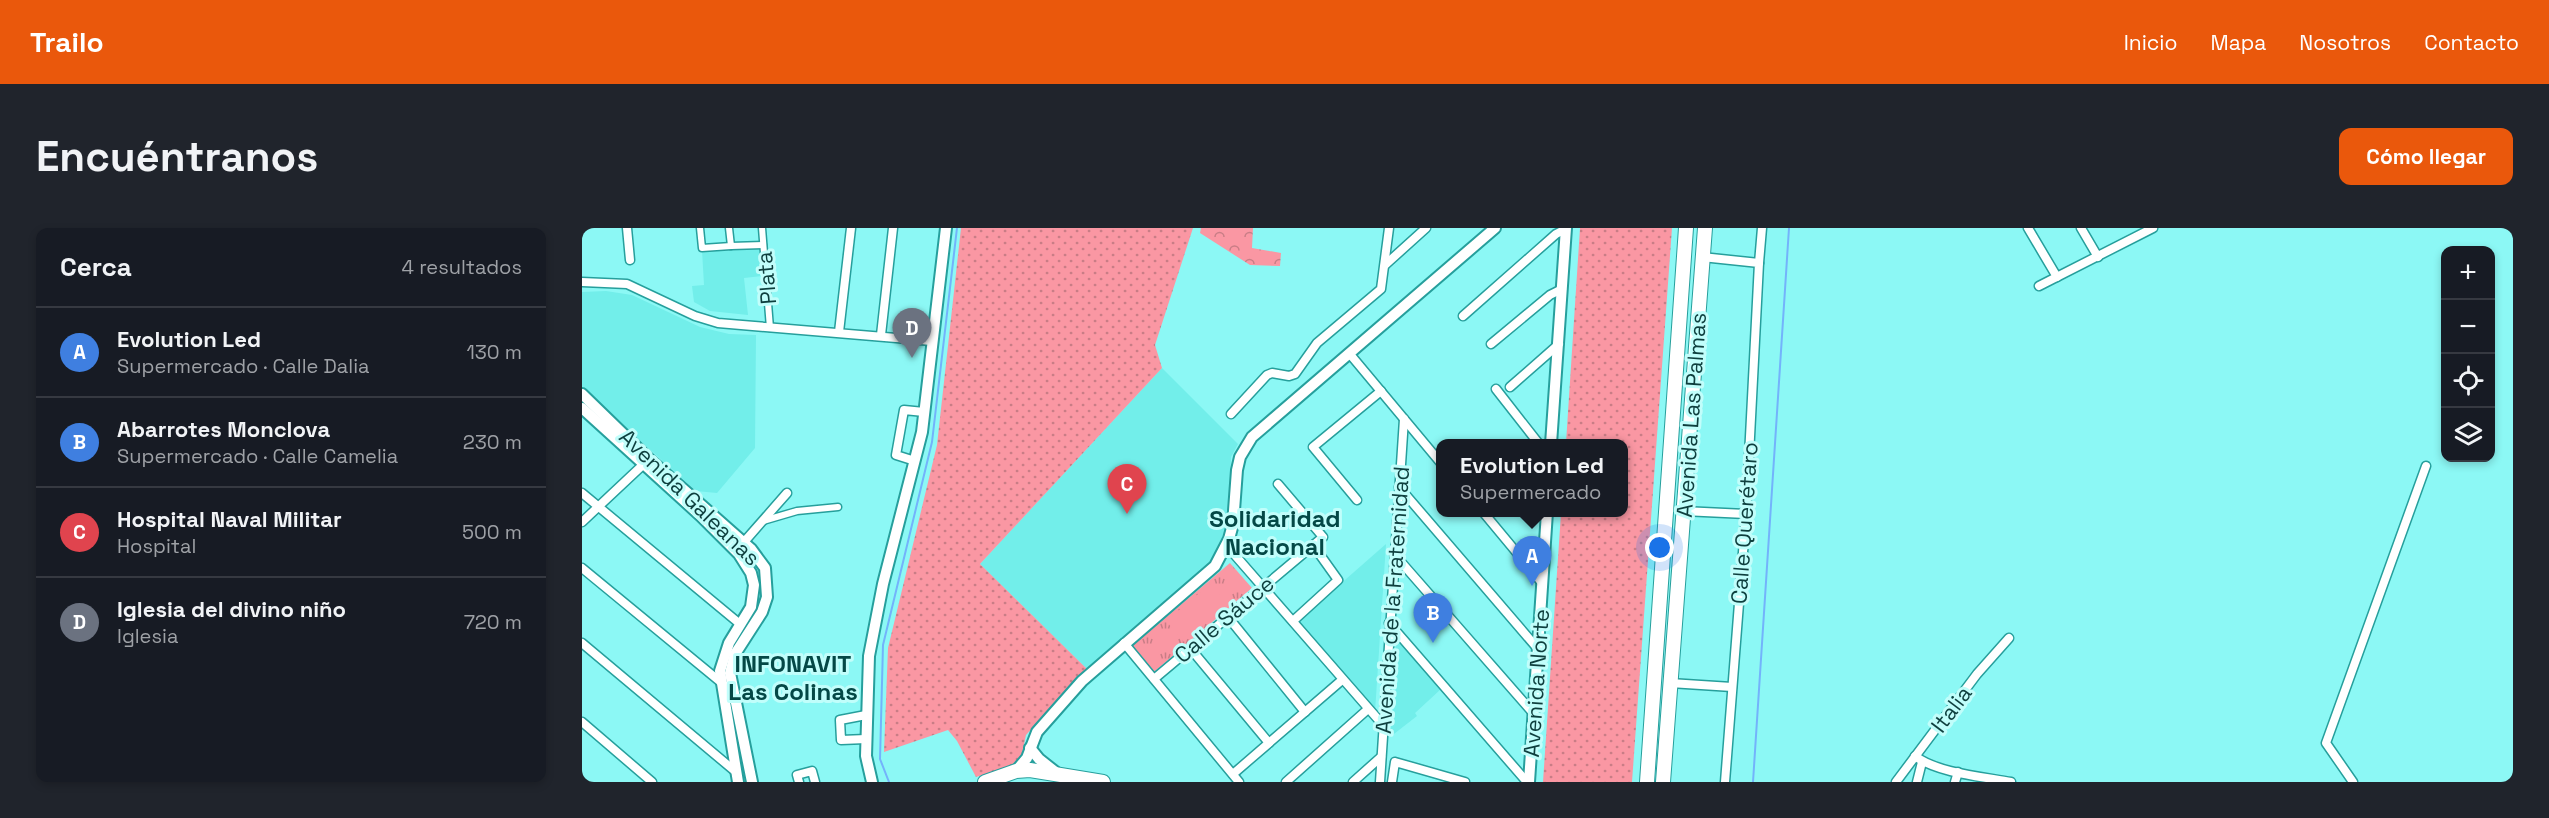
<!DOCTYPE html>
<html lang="es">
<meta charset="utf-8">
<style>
body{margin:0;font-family:"Space Grotesk",sans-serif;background:#20242c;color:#f1f3f6}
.controls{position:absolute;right:18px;top:18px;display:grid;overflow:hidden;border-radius:12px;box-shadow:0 3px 9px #0003}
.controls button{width:54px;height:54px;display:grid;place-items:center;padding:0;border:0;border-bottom:2px solid #363941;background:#171b24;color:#f1f3f6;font:30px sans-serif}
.you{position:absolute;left:1078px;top:320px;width:21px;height:21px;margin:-15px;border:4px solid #fff;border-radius:50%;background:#1a73e8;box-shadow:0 0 0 9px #1a73e833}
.badge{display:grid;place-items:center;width:39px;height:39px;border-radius:50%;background:#ea580c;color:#fff;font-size:20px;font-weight:700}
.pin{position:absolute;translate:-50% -50px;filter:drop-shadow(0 2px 3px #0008)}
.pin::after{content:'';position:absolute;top:32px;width:21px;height:18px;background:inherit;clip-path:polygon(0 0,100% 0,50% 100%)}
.popup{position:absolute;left:854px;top:211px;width:192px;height:78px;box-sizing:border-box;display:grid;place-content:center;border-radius:12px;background:#171b24;filter:drop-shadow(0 2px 4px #0005);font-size:20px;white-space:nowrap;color:#9ea1a6}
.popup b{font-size:22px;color:#f1f3f6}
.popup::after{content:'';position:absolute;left:50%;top:100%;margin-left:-12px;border:12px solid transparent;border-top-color:#171b24}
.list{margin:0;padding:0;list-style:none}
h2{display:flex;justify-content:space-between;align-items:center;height:78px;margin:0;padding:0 24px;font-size:26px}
h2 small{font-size:20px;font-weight:400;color:#9ea1a6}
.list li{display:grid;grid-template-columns:39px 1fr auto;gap:18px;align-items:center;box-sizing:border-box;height:90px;padding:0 24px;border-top:2px solid #363941}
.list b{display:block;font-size:22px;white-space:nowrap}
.list p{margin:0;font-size:20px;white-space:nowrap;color:#9ea1a6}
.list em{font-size:20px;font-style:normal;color:#9ea1a6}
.icon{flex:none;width:33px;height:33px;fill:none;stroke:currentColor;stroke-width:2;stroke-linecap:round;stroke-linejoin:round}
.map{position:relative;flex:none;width:1931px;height:554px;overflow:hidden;border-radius:12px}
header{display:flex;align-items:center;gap:36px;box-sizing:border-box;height:84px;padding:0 30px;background:#ea580c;color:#fff}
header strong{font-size:28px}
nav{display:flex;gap:33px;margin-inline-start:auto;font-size:21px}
.intro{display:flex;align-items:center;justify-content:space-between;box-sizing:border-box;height:144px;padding:0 36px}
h1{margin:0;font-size:42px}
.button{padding:15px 27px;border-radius:12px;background:#ea580c;color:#fff;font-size:21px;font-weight:700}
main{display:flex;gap:36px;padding:0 36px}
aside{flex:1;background:#171b24;border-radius:12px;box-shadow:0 3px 9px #0003}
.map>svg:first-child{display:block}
.built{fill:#72eeea}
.grass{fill:url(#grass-tufts)}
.forest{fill:url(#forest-crowns)}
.park{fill:url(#park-dots)}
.pitch{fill:#fa97a3}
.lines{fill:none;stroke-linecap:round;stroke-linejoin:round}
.stream{stroke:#73b3fb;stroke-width:2}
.pedestrian-casing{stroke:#269f9c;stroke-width:9}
.minor-casing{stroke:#269f9c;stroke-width:11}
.tertiary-casing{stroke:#269f9c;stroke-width:14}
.primary-casing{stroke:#269f9c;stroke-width:16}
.pedestrian{stroke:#fff;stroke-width:6}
.minor{stroke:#fff;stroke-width:8}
.tertiary{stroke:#fff;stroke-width:10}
.primary{stroke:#fff;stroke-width:14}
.labels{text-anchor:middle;stroke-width:6;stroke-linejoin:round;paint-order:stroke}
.street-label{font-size:22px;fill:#0e3f3e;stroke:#c1fefb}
.neighbourhood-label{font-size:24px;font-weight:bold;fill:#044846;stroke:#c1fefb}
</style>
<header>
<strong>Trailo</strong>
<nav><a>Inicio</a><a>Mapa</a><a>Nosotros</a><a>Contacto</a></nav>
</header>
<div class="intro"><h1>Encuéntranos</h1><a class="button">Cómo llegar</a></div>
<main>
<aside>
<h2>Cerca<small>4 resultados</small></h2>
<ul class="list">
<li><span class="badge" style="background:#3f7fe0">A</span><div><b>Evolution Led</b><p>Supermercado · Calle Dalia</p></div><em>130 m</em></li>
<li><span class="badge" style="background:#3f7fe0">B</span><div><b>Abarrotes Monclova</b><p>Supermercado · Calle Camelia</p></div><em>230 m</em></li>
<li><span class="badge" style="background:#e0444e">C</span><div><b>Hospital Naval Militar</b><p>Hospital</p></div><em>500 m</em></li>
<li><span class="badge" style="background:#6b7280">D</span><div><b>Iglesia del divino niño</b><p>Iglesia</p></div><em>720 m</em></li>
</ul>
</aside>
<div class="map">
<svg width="1931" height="554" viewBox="0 0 1931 554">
<defs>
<pattern id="grass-tufts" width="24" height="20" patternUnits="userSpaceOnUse" patternTransform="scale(1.5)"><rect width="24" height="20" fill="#fa97a3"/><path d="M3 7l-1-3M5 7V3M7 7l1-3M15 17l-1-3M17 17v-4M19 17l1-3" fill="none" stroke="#c97d86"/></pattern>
<pattern id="forest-crowns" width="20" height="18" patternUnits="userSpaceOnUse" patternTransform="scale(1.5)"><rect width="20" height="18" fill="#fa97a3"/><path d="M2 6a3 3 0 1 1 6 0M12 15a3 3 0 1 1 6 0" fill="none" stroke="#c97d86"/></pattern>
<pattern id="park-dots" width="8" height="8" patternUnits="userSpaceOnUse" patternTransform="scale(1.5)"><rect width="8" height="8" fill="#fa97a3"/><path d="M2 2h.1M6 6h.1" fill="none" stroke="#c97d86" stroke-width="1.8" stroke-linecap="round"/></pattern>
</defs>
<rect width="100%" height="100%" fill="#8cf8f5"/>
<g class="built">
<polygon points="177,19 180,48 162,50 166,87 128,83 112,74 110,58 122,57 120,22"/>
<polygon points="24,63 50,67 118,99 147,106 174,107 173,220 135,265 114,263 0,160 0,64"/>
<polygon points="580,140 656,216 649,229 646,300 633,331 505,441 398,336"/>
<polygon points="804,316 793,484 715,394"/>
<polygon points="818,412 859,461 833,485 835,488 808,509 814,413"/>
</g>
<polygon class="grass" points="648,335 670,360 572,444 550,418"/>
<polygon class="forest" points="619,0 671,0 670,20 699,25 698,38 668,37 618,5"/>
<g class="park">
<polygon points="379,0 611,0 573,117 580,140 398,336 505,441 444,507 438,535 394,549 375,513 366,502 302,524 306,420 355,217"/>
<polygon points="998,0 1090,0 1050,554 961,554 979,285 1042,284 1042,216 984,215"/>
</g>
<polygon class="pitch" points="628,356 646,376 602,414 584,393"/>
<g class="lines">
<g class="stream">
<polyline points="307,554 298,531 301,417 350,214 375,0"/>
<polyline points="1171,554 1207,0"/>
</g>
<defs>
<g id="pedestrian">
<polyline points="118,0 120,20 149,18"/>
<polyline points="147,0 149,18 181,17"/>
<polyline points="180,0 188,100"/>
<polyline points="181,293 215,283 256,279"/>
</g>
<g id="minor">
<polyline points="45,0 48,32"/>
<polyline points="1446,0 1475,49"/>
<polyline points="1499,0 1516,29"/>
<polyline points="1120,29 1177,35 1164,286 1143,554"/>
<polyline points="1177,35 1180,0"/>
<polyline points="803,37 844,0"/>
<polyline points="0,54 45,56 113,88 136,95 350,113"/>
<polyline points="1457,58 1571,0"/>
<polyline points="881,88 974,6 984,1"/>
<polyline points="257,104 269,0"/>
<polyline points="299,107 311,0"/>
<polyline points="909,116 968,67 980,61"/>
<polyline points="767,125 858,234"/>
<polyline points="928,159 977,116"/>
<polyline points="914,161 957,216"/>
<polyline points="649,186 685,147 690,145 707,148 713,146 735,115 799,61 807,0"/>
<polyline points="333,233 314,227 322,182 342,184"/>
<polyline points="817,259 956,421"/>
<polyline points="0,265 158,396"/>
<polyline points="775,272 731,219 799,163"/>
<polyline points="1101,283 1164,286"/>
<polyline points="901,284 960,355"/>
<polyline points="0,294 65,233"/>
<polyline points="162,314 205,265"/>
<polyline points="645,318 801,497"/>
<polyline points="812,326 952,486"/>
<polyline points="0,340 141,456"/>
<polyline points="646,389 723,484"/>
<polyline points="711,393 756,352 731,317"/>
<polyline points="807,395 945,554"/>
<polyline points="0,415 154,544"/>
<polyline points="542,415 657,554"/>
<polyline points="608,420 687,515"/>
<polyline points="572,451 741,309 696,256"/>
<polyline points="1088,455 1150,459"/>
<polyline points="0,494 70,554"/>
<polyline points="284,511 259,512 258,492 284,487"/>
<path d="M1333 528C1355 545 1402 549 1429 554"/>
<polyline points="651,546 760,452"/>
<polyline points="217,554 215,547 230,543 233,554"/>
<polyline points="704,554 786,481"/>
<polyline points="771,554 799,529"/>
<polyline points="798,554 822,191"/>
<polyline points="810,554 813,534 883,554"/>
<polyline points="1314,554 1395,446 1427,410"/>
<polyline points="1335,554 1340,534"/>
<polyline points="1373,554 1376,544"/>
<polyline points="1771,554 1744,515 1844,238"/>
</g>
<g id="tertiary">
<polyline points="0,166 67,231 169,321 183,340 185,369 180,384 153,426 148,445 170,554"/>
<polyline points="0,180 119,288 157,326 169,345 172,357 169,379 147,415 138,443 156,554"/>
<polyline points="969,216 984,0"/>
<polyline points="448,520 457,531 476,546"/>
<polyline points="434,543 445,530 455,504 500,453 633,338 647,311 651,296 655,242 658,229 670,209 913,0"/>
<polyline points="290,554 284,528 287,428 301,356 340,204 364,0"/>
<polyline points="947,554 965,284"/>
</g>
<g id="primary">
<polyline points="403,554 434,543 448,542 521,554"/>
<polyline points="1065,554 1104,0"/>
<polyline points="1081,554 1123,0"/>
</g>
</defs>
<use href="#pedestrian" class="pedestrian-casing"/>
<use href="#minor" class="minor-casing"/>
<use href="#tertiary" class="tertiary-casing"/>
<use href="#primary" class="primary-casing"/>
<use href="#pedestrian" class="pedestrian"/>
<use href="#minor" class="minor"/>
<use href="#tertiary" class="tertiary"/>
<use href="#primary" class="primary"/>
</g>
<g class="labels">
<g class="street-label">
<text transform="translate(184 50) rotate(-95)" y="8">Plata</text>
<text transform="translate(1109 187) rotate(-86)" y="8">Avenida Las Palmas</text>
<text transform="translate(108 269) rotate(44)" y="8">Avenida Galeanas</text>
<text transform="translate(1162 295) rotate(-86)" y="8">Calle Querétaro</text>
<text transform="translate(810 372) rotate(-86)" y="8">Avenida de la Fraternidad</text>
<text transform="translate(642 391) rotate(-40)" y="8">Calle Sáuce</text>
<text transform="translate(954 455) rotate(-86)" y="8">Avenida Norte</text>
<text transform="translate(1369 481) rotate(-53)" y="8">Italia</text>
</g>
<g class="neighbourhood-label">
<text x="693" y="299">Solidaridad<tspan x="693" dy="28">Nacional</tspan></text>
<text x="211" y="444">INFONAVIT<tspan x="211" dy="28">Las Colinas</tspan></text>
</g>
</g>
</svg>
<div class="controls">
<button>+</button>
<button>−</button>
<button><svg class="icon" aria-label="locate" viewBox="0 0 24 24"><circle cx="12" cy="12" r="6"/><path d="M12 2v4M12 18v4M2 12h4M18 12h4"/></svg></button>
<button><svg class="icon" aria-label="layers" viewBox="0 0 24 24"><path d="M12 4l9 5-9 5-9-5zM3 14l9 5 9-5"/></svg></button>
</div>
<div class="you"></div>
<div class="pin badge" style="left:950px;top:358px;background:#3f7fe0">A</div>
<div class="popup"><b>Evolution Led</b>Supermercado</div>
<div class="pin badge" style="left:851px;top:415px;background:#3f7fe0">B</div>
<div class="pin badge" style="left:545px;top:286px;background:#e0444e">C</div>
<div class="pin badge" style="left:330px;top:130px;background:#6b7280">D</div>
</div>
</main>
